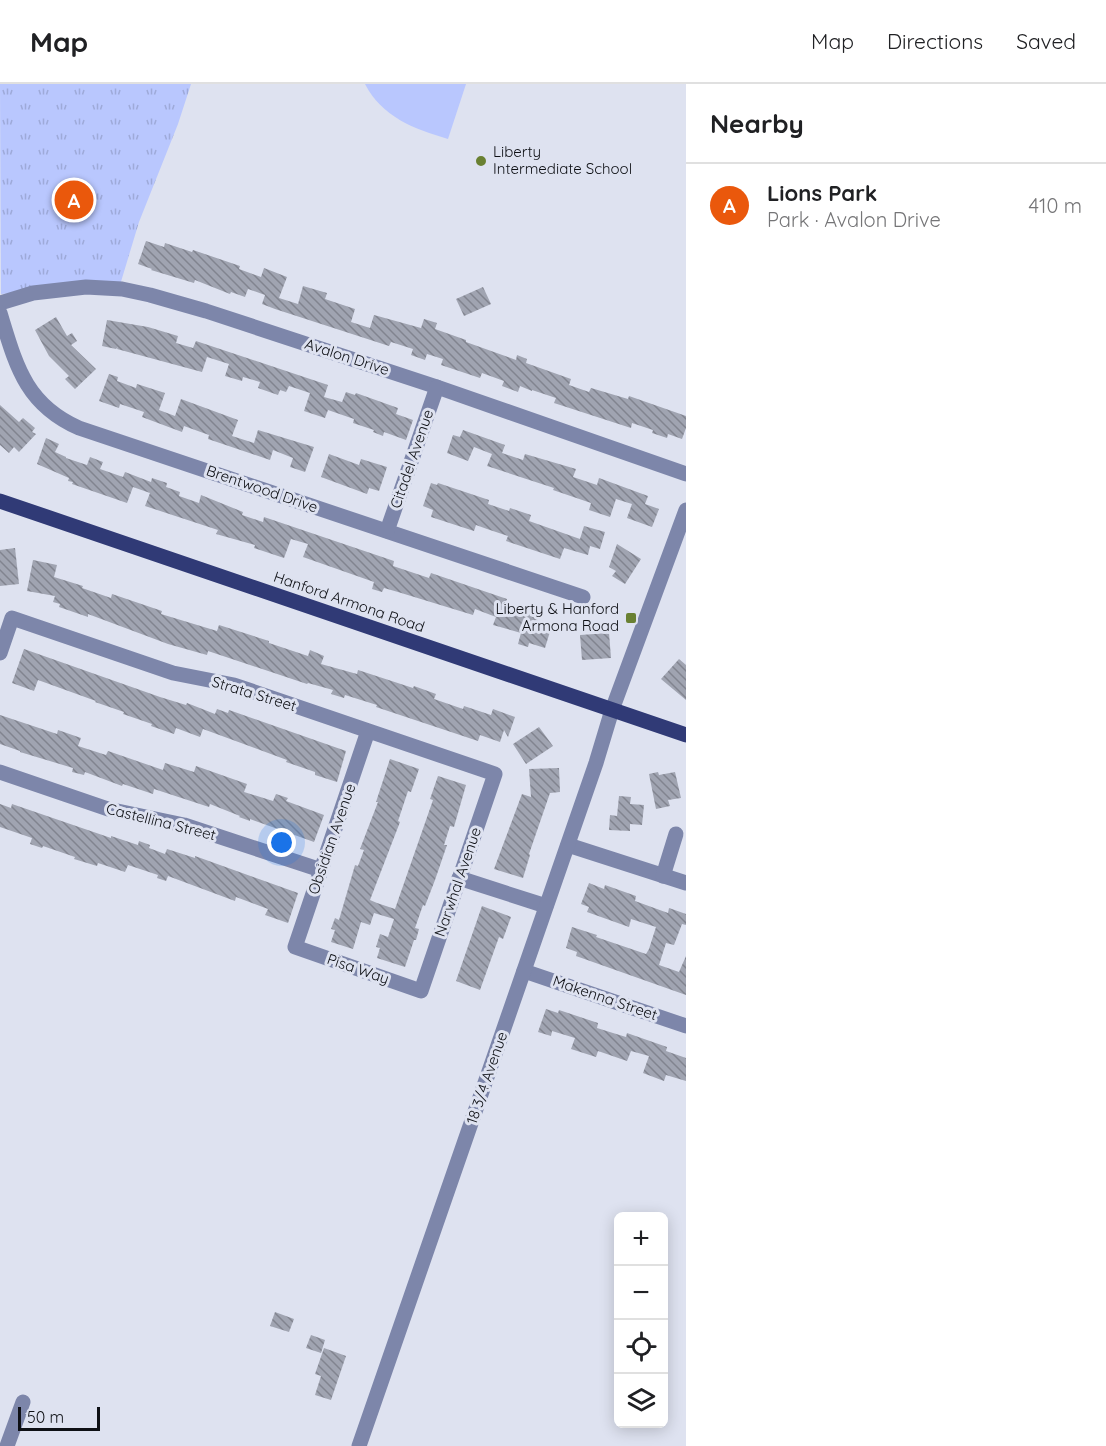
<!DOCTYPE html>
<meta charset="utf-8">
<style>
body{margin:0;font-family:Quicksand,sans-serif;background:#f2f2f2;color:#202124}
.controls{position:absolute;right:18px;bottom:18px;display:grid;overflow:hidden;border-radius:9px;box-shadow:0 3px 15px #0003}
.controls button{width:54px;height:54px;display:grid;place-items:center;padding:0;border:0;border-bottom:2px solid #e0e0e0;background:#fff;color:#202124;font:30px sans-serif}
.scale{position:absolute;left:18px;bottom:15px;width:82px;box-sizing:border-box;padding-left:6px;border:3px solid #0e1015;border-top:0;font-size:16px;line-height:21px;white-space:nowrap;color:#0e1015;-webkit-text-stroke:4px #dee2f0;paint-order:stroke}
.you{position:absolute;left:282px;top:759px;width:21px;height:21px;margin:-15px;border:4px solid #fff;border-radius:50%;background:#1a73e8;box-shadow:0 0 0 9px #1a73e833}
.badge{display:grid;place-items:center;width:39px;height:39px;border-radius:50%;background:#ea580c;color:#fff;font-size:20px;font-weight:700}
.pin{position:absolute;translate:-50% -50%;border:3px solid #fff;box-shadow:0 2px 6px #0006}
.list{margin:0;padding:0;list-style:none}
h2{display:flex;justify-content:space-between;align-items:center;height:78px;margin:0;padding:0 24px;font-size:26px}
h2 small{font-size:20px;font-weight:400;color:#757577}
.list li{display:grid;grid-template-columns:39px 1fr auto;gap:18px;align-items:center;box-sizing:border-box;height:84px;padding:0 24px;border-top:2px solid #e0e0e0}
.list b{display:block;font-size:22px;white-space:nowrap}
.list p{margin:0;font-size:20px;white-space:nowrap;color:#757577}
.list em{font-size:20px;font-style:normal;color:#757577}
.icon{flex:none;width:33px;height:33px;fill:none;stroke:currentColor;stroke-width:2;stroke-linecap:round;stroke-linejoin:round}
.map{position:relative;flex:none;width:686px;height:1362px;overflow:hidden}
header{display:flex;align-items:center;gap:36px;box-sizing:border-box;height:84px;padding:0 30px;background:#fff;border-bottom:2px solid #e0e0e0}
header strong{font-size:28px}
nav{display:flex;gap:33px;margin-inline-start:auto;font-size:21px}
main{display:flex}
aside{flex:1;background:#fff}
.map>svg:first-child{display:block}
.grass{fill:#b9c7fe}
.park{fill:url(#park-tufts)}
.building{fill:url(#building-back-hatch)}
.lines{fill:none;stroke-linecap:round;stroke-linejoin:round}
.minor{stroke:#7d86aa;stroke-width:15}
.major{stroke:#303a76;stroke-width:15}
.poi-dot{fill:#698032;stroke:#dee2f0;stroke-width:2}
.labels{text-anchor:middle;stroke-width:6;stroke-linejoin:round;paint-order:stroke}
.poi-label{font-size:15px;fill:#0e1015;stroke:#dee2f0;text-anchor:start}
.street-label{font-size:15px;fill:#0e1015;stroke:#dee2f0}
</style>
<header>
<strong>Map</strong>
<nav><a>Map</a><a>Directions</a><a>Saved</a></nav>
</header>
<main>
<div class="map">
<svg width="686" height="1362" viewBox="0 0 686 1362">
<defs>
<pattern id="park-tufts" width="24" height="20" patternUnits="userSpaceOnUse" patternTransform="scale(1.5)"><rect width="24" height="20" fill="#b9c7fe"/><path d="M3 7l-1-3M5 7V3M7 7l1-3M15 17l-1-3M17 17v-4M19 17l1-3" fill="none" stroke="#9eaad9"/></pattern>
<pattern id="building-back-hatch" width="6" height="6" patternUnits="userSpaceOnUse" patternTransform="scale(1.5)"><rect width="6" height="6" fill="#a0a4b1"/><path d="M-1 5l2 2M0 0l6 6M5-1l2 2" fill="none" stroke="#81848f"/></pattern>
</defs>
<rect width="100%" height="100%" fill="#dee2f0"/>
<path class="grass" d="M365 0H466L448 55C414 45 382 33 365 0Z"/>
<polygon class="park" points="0,0 191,0 178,40 139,138 120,201 1,210"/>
<g class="building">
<polygon points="146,157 164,163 165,159 192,168 193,166 240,182 239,185 261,193 264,184 287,193 279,214 298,220 303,202 327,209 325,215 355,225 351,238 370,244 374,231 421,244 424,235 437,239 435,245 466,256 466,258 516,276 517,271 527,275 526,279 571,295 569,301 589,308 591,304 628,315 629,312 686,332 686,344 682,355 668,350 667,354 652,349 653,346 632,339 631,344 554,319 556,314 532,306 532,307 520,302 518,308 502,302 504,297 482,289 480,294 441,281 443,275 427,270 425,276 411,271 413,265 391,258 389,262 275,225 262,220 265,211 248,205 245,213 231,208 230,210 195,196 194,199 151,186 152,185 138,180"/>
<polygon points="483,203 491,220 464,232 456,215"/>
<polygon points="56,233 67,252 72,249 77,257 71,261 96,285 75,305 65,295 69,292 49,272 35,246"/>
<polygon points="107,236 148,243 178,252 176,259 193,264 196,257 328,301 324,313 342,318 346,308 355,311 356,309 398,324 396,330 413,336 406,356 384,348 383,352 373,348 374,346 353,339 354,335 328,326 325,334 304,327 310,309 289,302 286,308 280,306 278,311 258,304 260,298 243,293 242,297 225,292 229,280 207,273 202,288 117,265 118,263 116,265 102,262"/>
<polygon points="109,290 118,293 117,297 136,304 137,300 165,309 159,326 175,332 181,315 238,336 232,352 254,359 258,346 314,363 305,388 290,383 293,374 273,366 270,376 208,355 209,351 184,342 182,348 142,333 144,328 120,320 119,324 99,317"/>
<polygon points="0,321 19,338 23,334 35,344 32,348 36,350 19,368 14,363 9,369 0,361"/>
<polygon points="463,346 505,361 502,369 523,376 525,370 576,385 573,393 597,401 599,394 648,412 645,420 659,425 652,443 627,434 632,420 616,415 610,433 589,426 591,419 553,406 554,404 487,382 492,370 474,363 468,377 447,369 453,351 460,353"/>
<polygon points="46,354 59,360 55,368 66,373 66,374 87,381 90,373 103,378 100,385 123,393 125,388 151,398 152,394 167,399 166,403 180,408 179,412 199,419 201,411 243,428 242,431 263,438 264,433 394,477 393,482 429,494 431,489 507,515 506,519 540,531 538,536 552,541 545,564 529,559 528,563 518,560 521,549 493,541 496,533 475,525 473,531 398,508 384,504 382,508 372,505 374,498 303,473 308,460 291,455 284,474 254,464 255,461 216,450 218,446 145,422 150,409 133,403 127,419 72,400 73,398 68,397 69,394 37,380"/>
<polygon points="329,370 359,381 361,375 387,383 379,407 369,404 367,410 321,393"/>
<polygon points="431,399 437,401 438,399 489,416 488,420 509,427 510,424 531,431 529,437 580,455 584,442 605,448 600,465 590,462 588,471 564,464 560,475 506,457 508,452 487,445 476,441 474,447 431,433 433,426 423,422"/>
<polygon points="617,460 641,475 625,500 612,492 616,487 609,483"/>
<polygon points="15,464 19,500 0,502 0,466"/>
<polygon points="33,476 57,481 54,493 83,502 82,504 111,514 112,510 162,527 161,530 217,547 219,541 269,557 269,559 308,572 310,566 324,572 321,580 357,590 358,586 413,604 414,602 436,610 434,615 463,625 464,622 491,631 493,625 515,633 508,653 504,646 500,658 480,651 478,657 376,623 377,621 345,611 344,614 331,610 333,606 308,599 307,600 208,567 207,571 168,560 88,530 88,533 59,523 60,520 53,518 55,512 27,507"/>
<polygon points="609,549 611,574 582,576 580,551"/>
<polygon points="24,565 160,613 186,621 187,619 215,630 217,625 228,629 229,626 346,667 337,698 315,691 315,688 286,678 287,676 203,645 200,653 176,644 174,650 151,642 152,640 123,630 124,628 95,618 96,617 38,596 34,607 12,599"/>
<polygon points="679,575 686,581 686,616 661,595"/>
<polygon points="0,631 57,650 58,646 81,654 78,662 106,671 108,667 163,686 165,679 194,688 196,682 247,700 244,708 273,717 276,710 288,714 286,717 324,731 314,758 250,735 250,737 239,733 240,732 210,720 209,723 154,705 153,710 123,700 122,702 85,688 84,691 72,688 73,684 20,668 20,667 0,660"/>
<polygon points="539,643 553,662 526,680 513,660"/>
<polygon points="390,675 419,685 411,708 408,707 398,737 400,738 370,816 377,819 395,825 433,716 430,715 438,692 466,701 454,743 450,742 444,761 447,761 435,796 425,822 423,821 415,844 419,845 416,856 414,856 405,883 377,874 380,864 376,863 380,850 388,853 394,835 374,829 370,841 361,838 353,865 331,858 335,846 331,845 335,834 339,836 355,781 358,782 364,766 360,765 378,718 376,718"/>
<polygon points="559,684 560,708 550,709 529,770 530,771 523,794 494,785 522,710 531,713 529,685"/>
<polygon points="658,688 659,691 675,688 681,714 668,716 670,722 656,725 649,690"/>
<polygon points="619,712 631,713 630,720 644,721 642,741 630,740 630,747 609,746 610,731 617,732"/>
<polygon points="0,720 11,724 12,720 111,754 111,752 138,761 139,757 150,761 149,764 165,770 167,765 195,774 195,772 298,809 288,839 265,831 268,825 236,813 235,817 168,792 166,797 157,794 158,791 128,781 125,788 98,779 97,782 74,775 75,773 43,762 42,764 30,760 32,754 0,743"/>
<polygon points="589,799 604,805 605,801 636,812 635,817 668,829 669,824 686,830 686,841 682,840 674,861 666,859 659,881 679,888 686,872 686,911 576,872 577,868 566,864 572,843 597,851 596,853 646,870 649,865 656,843 631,835 629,843 587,828 589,823 581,820"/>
<polygon points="482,822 511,833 503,855 499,853 480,906 456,897"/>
<polygon points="546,925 558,929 559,926 598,939 597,944 613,949 626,953 627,949 667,963 666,967 686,974 686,997 666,991 664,997 643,989 649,972 631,967 627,977 598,967 596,973 571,965 575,954 552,947 551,952 538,948"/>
<polygon points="275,1228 294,1235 289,1248 270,1242"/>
<polygon points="311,1251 325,1256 321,1269 306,1264"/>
<polygon points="324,1264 346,1272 331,1316 315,1311 321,1292 315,1290"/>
</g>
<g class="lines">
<g class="minor">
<polyline points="0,219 33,209 86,203 122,205 150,211 206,227 437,303 686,390"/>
<path d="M0 229C16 281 25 320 79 344L583 513"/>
<polyline points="387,447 437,303"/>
<polyline points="0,569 12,534 173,589 234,601 495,690 421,907 295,863 368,647"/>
<polyline points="0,688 108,725 184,741 321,786"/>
<polyline points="568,761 686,799"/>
<polyline points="663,792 676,750"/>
<polyline points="459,794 546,822"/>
<polyline points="524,887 686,942"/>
<polyline points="7,1362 23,1318"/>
<polyline points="359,1362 596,679 612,626 686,426"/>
</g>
<polyline class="major" points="0,417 686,651"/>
</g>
<g class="poi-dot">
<circle cx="481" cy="77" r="6"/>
<rect x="625" y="528" width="12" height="12" rx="3"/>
</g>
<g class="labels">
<g class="poi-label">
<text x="493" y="73">Liberty<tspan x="493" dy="17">Intermediate School</tspan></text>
<text x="619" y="530" text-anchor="end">Liberty &amp; Hanford<tspan x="619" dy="17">Armona Road</tspan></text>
</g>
<g class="street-label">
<text transform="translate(347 273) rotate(18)" y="5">Avalon Drive</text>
<text transform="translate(412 375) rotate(-71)" y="5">Citadel Avenue</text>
<text transform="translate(262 405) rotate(19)" y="5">Brentwood Drive</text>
<text transform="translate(349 518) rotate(19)" y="5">Hanford Armona Road</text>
<text transform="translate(254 610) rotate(17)" y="5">Strata Street</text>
<text transform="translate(161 738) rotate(14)" y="5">Castellina Street</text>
<text transform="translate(332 755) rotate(-71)" y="5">Obsidian Avenue</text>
<text transform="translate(458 798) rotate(-71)" y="5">Narwhal Avenue</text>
<text transform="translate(358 885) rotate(19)" y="5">Pisa Way</text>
<text transform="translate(605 914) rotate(19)" y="5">Makenna Street</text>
<text transform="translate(487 994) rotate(-71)" y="5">18 3/4 Avenue</text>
</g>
</g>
</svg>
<div class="controls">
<button>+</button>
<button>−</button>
<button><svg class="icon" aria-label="locate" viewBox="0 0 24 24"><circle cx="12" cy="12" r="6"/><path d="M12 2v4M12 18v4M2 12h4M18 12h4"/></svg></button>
<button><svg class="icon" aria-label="layers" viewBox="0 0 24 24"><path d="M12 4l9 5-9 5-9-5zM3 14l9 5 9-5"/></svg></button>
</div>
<div class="scale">50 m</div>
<div class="you"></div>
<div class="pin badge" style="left:74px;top:116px">A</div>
</div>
<aside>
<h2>Nearby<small></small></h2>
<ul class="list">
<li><span class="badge">A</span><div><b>Lions Park</b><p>Park · Avalon Drive</p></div><em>410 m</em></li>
</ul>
</aside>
</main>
